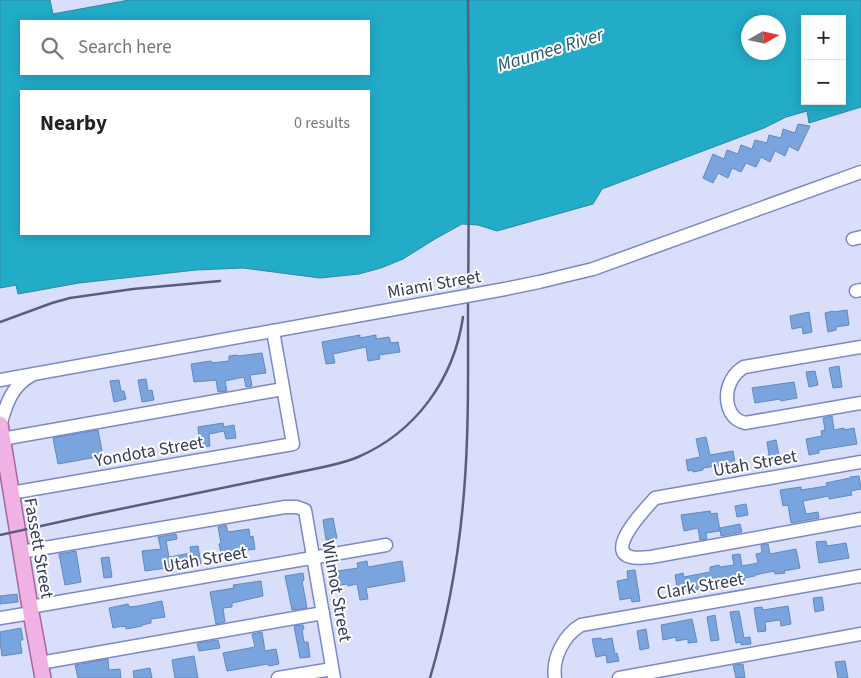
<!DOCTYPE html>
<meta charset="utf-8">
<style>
body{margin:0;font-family:"Source Sans 3",sans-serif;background:#f2f2f2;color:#222}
.controls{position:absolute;right:15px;top:15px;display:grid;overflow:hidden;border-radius:0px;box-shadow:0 2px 12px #0003}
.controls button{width:45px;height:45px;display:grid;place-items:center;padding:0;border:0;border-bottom:1px solid #e0e0e0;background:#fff;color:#222;font:25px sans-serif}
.compass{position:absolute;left:741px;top:15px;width:45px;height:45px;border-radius:50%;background:#fff;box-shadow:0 2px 12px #0003;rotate:81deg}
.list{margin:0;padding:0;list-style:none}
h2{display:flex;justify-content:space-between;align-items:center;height:65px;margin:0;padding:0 20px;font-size:21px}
h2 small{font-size:16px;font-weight:400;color:#767676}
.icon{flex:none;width:28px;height:28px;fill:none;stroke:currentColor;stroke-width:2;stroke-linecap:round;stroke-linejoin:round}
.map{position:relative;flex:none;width:861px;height:678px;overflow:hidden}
.search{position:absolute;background:#fff;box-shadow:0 2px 12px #0003;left:20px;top:20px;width:350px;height:55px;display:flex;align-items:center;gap:12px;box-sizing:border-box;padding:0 18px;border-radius:0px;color:#767676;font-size:19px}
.panel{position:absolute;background:#fff;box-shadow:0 2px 12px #0003;left:20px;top:90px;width:350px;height:145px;border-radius:0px}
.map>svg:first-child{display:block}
.water{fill:#22acc8;stroke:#288aa6;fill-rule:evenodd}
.building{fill:#7aa4dd;stroke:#6089c0}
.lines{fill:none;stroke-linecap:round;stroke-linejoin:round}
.minor-casing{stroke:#7c87c6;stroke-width:15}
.major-casing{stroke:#a866a4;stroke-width:18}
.minor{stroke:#fff;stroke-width:12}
.major{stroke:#f0b2e2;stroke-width:15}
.rail{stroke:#595f7a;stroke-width:2.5}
.minor-bridge-casing{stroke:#7c87c6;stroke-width:15;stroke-linecap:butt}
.minor-bridge{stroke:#fff;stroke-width:12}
.labels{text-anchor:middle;stroke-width:4;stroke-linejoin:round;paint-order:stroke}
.street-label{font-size:18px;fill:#353a55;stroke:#fff}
.water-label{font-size:19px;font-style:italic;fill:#265a67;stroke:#fff}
</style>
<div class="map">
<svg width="861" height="678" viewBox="0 0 861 678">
<rect width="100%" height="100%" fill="#d9dffb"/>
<path class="water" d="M0 0H50L53 14 129 0H861V107L809 123 807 111 786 117 764 128 602 189 593 204 497 231 478 225 462 224 435 239 403 259 381 268 359 274 320 278 243 268 196 270 79 283 18 294 16 285 0 288ZM805 19H842V101H805ZM21 21H369V74H21ZM748 22H778V52H748ZM21 91H369V234H21Z"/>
<g class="building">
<polygon points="798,124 810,126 798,151 789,146 785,156 775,151 770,162 761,157 756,167 746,163 741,172 732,168 728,178 718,173 713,183 703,178 713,154 724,159 727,150 738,154 741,145 752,149 755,140 767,143 769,135 781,138 783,129 795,133"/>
<polygon points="847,310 849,325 836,327 836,330 828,332 825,313 833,311 833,312"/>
<polygon points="809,312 812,332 803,334 802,327 792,329 790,316"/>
<polygon points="360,335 360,338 376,335 376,339 389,337 391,343 398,342 400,352 379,355 380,359 368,361 366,347 333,354 335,363 326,364 322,342"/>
<polygon points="262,353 266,373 250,375 252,386 246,387 244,377 225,381 227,391 218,392 216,380 194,382 191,364 211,361 212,363 229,361 229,356 237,355 238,356"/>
<polygon points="839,366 842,387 833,388 829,368"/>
<polygon points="815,371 818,385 809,387 806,372"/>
<polygon points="146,379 148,391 152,390 154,400 142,402 138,380"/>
<polygon points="119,380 121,391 124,391 126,399 114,402 110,381"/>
<polygon points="794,382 797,398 781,401 780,399 755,403 752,388"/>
<polygon points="832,416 834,430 844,428 844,430 854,428 857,444 819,450 819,453 809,455 806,439 822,436 821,431 825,430 823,418"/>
<polygon points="223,423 224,427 234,425 236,438 226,439 224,431 209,434 210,446 200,448 198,427"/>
<polygon points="98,430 103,456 58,464 53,438"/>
<polygon points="706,437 710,455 733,451 735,463 703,468 703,470 693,472 693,470 688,471 686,460 700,457 696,439"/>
<polygon points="776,440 780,460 770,462 767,442"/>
<polygon points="859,476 861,489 851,491 852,495 829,499 829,496 803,501 806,514 818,512 819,518 791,523 788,505 783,506 780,490 801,487 801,490 827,486 826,483 850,478 850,477"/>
<polygon points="746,504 748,515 737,517 735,506"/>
<polygon points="710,511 711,514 717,513 720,531 706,533 707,539 700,540 698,528 684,531 681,515"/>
<polygon points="333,518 337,538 326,540 323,520"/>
<polygon points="740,524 742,532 721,536 720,528"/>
<polygon points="226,525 228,532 249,529 250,537 253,536 255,549 221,554 219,544 221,543 218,527"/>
<polygon points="176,534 177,539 166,541 169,557 191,553 190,547 198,546 201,564 193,565 193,562 180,564 180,568 173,569 173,567 145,571 142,551 161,549 158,537"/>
<polygon points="826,541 827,546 846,543 849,558 819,563 816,542"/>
<polygon points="768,544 770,554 796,549 800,568 784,571 785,573 775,574 774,571 755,575 755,576 744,578 745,580 712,584 712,586 700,588 700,589 678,593 675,575 683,573 684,577 710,572 710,567 719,565 720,567 734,565 732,555 740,554 742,566 758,563 756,554 762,553 761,545"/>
<polygon points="76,551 81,582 65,585 59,554"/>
<polygon points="109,557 112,577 104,578 101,558"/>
<polygon points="367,561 368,567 402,561 405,581 366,588 368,599 360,600 357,584 348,586 347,584 334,586 331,572 358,568 357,563"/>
<polygon points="635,570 640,601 632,602 631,598 620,600 617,581 628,579 627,571"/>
<polygon points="303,573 304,580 302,581 307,608 292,610 285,576"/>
<polygon points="261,581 263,596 232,603 232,607 223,608 225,622 216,624 210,592 234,588 233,585"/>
<polygon points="17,594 18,602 0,604 0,596"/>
<polygon points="822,597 824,610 815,612 813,598"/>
<polygon points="162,601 165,617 151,619 151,623 142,625 142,626 126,629 126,626 122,627 122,626 113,628 109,608 128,604 129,607 138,606"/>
<polygon points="788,606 791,624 781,626 780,620 765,622 766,631 758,632 754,608 762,607 763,610"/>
<polygon points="739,611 744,638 750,637 751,644 741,645 741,642 736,643 730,612"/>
<polygon points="715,615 719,640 711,641 707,617"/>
<polygon points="692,619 697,642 688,643 688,639 676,641 676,637 663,640 661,625"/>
<polygon points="303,625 304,629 302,629 304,642 308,642 310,657 300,658 294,626"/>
<polygon points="21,628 23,640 20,640 22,653 2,656 0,642 0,632"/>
<polygon points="646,629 649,648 640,650 637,631"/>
<polygon points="262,632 265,651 276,649 279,664 269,666 268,664 227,671 223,653 255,647 252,634"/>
<polygon points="601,638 602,640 612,638 615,654 617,653 619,661 607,663 606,655 596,657 592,639"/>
<polygon points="218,640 220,648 199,651 197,643"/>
<polygon points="194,656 198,678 175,678 172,660"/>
<polygon points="108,659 109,670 120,669 121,678 78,678 75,665"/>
<polygon points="845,661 848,678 838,678 835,662"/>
<polygon points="743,664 745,678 736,678 733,665"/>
<polygon points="150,668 152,678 134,678 133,671"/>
</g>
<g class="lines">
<defs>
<g id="minor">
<polyline points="853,239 861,237"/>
<polyline points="505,289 539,282 593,269 861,172"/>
<polyline points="856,291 861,290"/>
<path d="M861 347 744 367C739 370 735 374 732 379 723 395 726 418 745 423L861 403"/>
<polyline points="0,380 439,301"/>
<path d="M0 426C6 405 11 386 32 375"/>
<polyline points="2,439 283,389"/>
<path d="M861 462 655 498C647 507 604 551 631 557 637 559 644 557 651 557L861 519"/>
<polyline points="11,493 293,444 273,331"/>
<polyline points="21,552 285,507 297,507 305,510 334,678"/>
<polyline points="30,607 386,545"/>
<polyline points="0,618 31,613"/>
<polyline points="40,663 323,613"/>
<polyline points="278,678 332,669"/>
<path d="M555 678C552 658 564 635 581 625L861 576"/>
<polyline points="619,678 861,634"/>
</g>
<polyline id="major" points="0,424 31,613 43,678"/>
</defs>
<use href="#minor" class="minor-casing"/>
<use href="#major" class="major-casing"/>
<use href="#minor" class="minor"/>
<use href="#major" class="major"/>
<g class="rail">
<polyline points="0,322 52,303 70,298 133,289 220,281"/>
<path d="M0 535 91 515 314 469C329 466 344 463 358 457 416 432 454 379 463 317"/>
<path d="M430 678C448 617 459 555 464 492 469 432 468 371 468 310 469 207 469 103 468 0"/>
</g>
<defs>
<polyline id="minor-bridge" points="439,301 505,289"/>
</defs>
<use href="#minor-bridge" class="minor-bridge-casing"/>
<use href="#minor-bridge" class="minor-bridge"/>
</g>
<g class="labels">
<g class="street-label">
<text transform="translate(434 284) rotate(-10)" y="6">Miami Street</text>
<text transform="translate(149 451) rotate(-10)" y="6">Yondota Street</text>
<text transform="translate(755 463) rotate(-10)" y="6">Utah Street</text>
<text transform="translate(39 548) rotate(80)" y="6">Fassett Street</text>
<text transform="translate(205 559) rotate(-10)" y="6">Utah Street</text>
<text transform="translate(700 586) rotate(-10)" y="6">Clark Street</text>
<text transform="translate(337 591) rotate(80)" y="6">Wilmot Street</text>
</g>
<g class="water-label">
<text transform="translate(550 49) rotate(-17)" y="7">Maumee River</text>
</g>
</g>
</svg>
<div class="controls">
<button>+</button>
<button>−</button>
</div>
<svg class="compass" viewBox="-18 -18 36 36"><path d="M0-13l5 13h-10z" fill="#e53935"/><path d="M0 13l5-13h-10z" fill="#767676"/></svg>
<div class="search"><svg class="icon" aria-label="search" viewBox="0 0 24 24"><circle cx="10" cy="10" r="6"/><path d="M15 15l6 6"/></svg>Search here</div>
<section class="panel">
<h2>Nearby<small>0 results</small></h2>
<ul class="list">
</ul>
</section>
</div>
